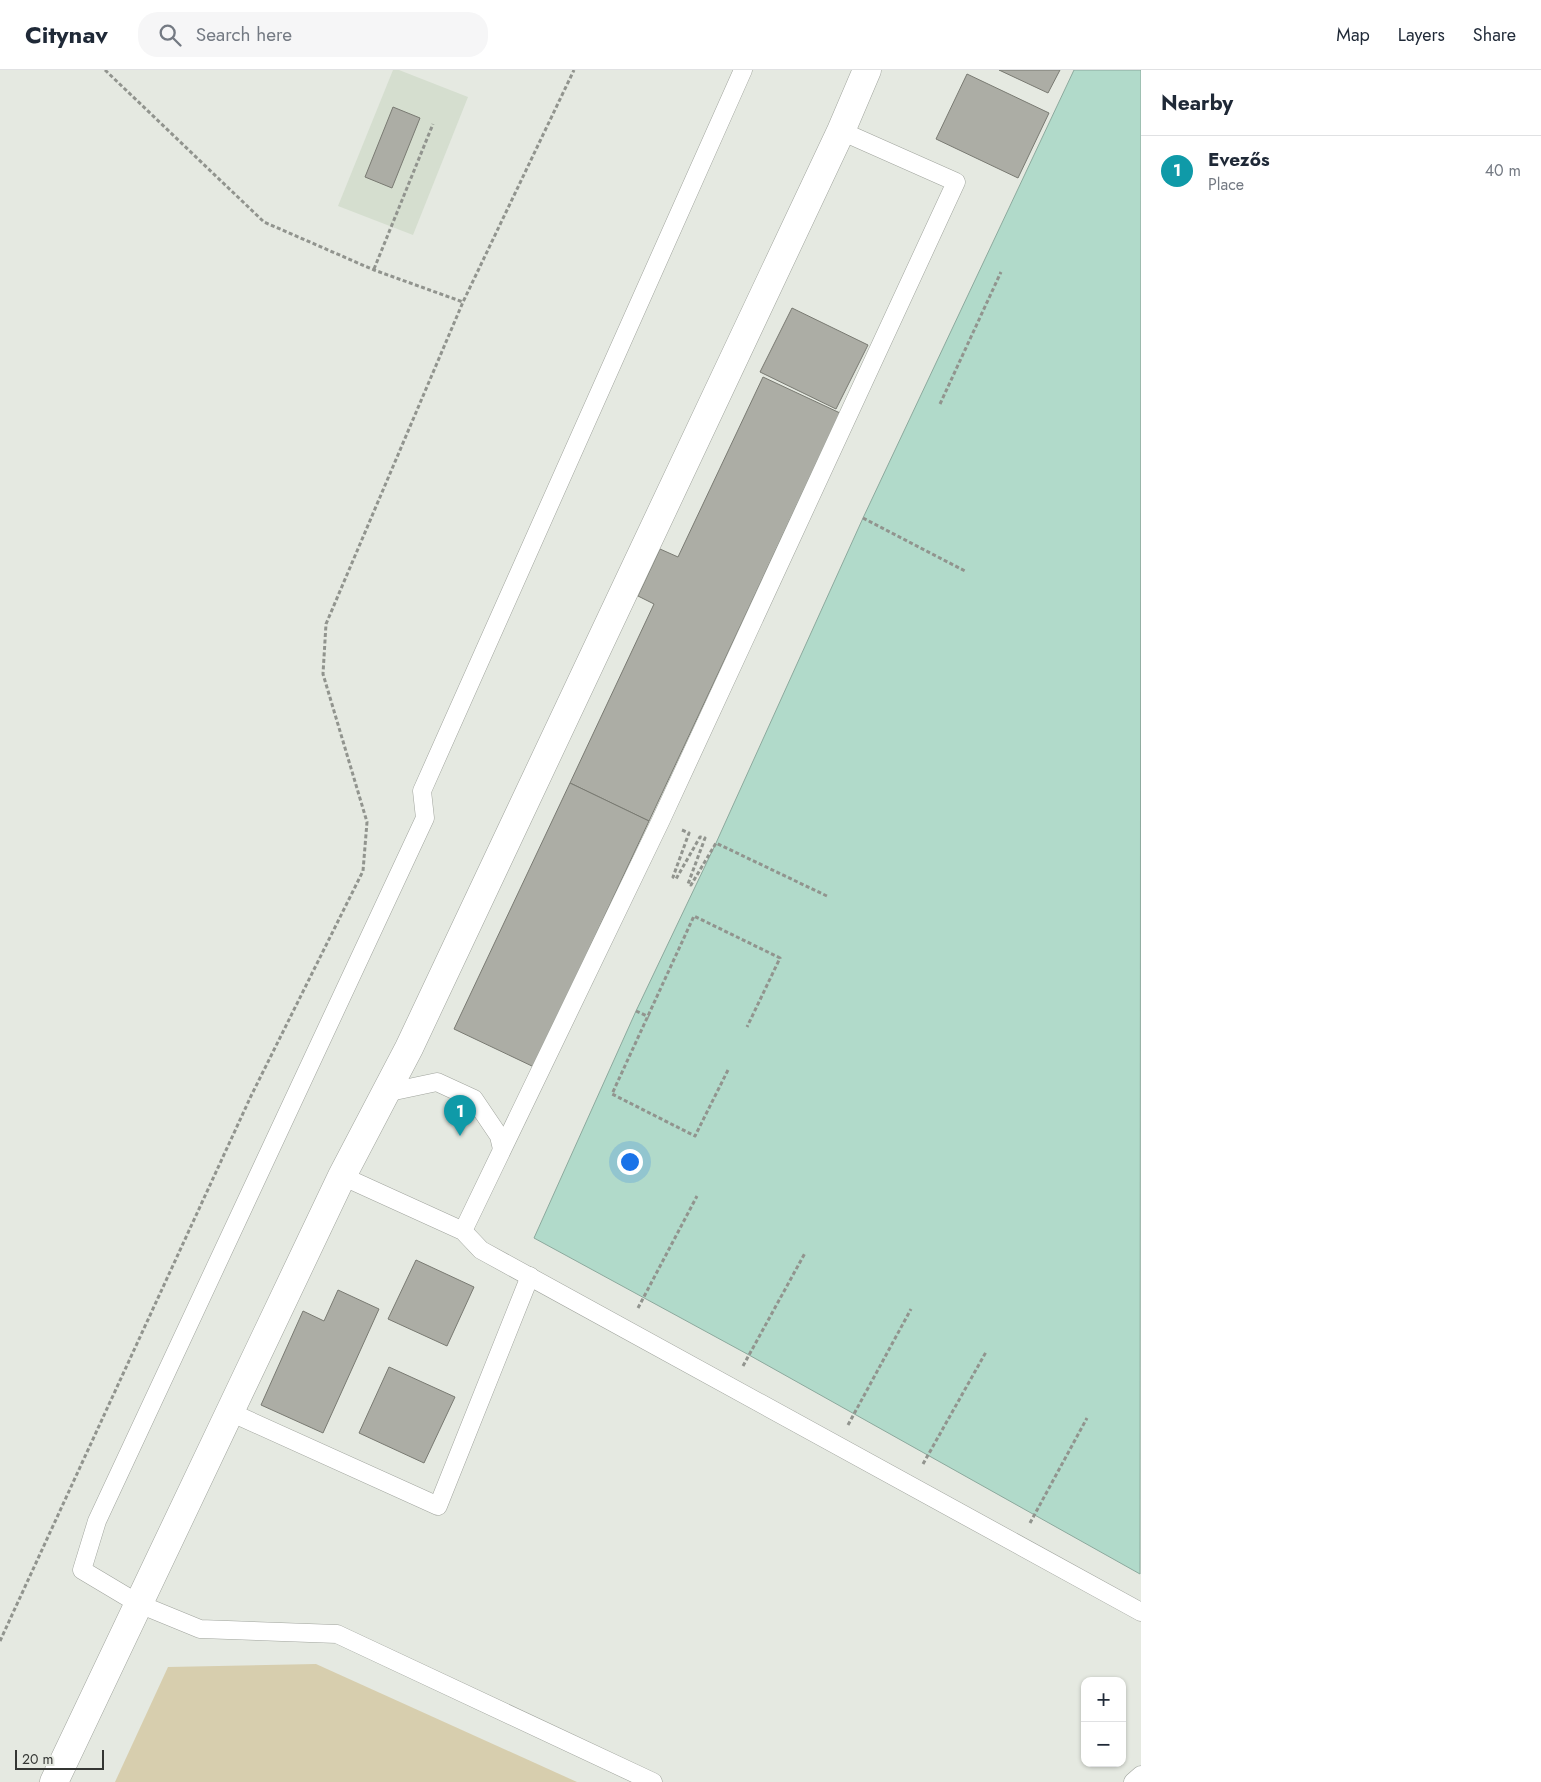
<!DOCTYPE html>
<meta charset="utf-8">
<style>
body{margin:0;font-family:Jost,sans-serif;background:#f6f6f7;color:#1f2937}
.controls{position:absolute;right:15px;bottom:15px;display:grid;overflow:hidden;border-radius:10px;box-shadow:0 1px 4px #0004}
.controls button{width:45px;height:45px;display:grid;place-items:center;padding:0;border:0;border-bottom:1px solid #e0e1e3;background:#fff;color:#1f2937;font:25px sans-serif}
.scale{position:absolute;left:15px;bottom:12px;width:89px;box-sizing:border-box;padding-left:5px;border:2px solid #343633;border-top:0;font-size:14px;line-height:18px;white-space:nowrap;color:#343633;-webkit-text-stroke:4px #e5e9e1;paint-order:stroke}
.you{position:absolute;left:629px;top:1091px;width:18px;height:18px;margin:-12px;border:4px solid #fff;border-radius:50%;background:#1a73e8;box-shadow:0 0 0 8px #1a73e833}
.badge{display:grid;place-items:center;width:32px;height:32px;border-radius:50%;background:#c63f05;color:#fff;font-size:16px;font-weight:700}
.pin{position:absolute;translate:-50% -41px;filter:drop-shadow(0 1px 2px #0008)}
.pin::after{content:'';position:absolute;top:26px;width:18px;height:15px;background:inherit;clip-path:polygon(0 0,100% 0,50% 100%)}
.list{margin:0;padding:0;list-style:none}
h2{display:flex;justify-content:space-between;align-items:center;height:65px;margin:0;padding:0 20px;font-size:21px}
h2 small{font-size:16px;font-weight:400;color:#747a83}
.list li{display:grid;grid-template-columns:32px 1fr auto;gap:15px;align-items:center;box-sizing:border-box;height:70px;padding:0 20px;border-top:1px solid #e0e1e3}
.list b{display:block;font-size:19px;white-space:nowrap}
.list p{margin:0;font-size:16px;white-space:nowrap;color:#747a83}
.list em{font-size:16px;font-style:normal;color:#747a83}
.icon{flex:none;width:28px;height:28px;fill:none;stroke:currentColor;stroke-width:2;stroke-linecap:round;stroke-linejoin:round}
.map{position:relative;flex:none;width:1141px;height:1712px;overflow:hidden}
header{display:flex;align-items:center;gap:30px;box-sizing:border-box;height:70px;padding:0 25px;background:#fff;border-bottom:1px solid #e0e1e3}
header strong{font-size:24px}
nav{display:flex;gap:28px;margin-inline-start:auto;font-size:18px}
.search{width:350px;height:45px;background:#f6f6f7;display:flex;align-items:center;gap:12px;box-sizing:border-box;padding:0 18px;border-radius:20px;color:#747a83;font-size:19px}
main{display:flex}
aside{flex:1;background:#fff}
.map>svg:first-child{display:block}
.built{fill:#d5decf}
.green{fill:#d7ceae}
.water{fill:#b1daca;stroke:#8ca99d}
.building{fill:#acada5;stroke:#797a72}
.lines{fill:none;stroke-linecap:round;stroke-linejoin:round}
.lane-casing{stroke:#a0a49d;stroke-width:19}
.street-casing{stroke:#a0a49d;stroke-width:29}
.path{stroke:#91948e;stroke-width:3;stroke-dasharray:4 2.5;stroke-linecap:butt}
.lane{stroke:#fff;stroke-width:18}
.street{stroke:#fff;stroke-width:28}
</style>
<header>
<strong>Citynav</strong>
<div class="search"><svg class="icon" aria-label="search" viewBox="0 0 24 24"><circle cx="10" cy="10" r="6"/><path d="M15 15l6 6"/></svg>Search here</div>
<nav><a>Map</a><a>Layers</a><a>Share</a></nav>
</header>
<main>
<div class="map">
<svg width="1141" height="1712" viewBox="0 0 1141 1712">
<rect width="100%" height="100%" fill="#e5e9e1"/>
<polygon class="built" points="393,0 399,0 468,27 413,165 338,136"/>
<polygon class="green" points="316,1594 577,1712 115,1712 168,1597"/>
<polygon class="water" points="1074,0 1141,0 1140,1504 749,1285 534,1168 636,941 716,773 863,448"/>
<g class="building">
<polygon points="999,0 1060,0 1048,23"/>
<polygon points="967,4 1049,43 1018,108 936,69"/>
<polygon points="393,37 420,48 392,118 365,107"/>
<polygon points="792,238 868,275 836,339 760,302"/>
<polygon points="763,307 840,343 649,751 570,713 654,534 638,526 660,479 678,487"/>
<polygon points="570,713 649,751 534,997 454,959"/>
<polygon points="416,1190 474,1217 447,1276 388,1249"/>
<polygon points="338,1220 379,1239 323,1363 261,1335 303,1241 324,1251"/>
<polygon points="389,1297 455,1327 424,1393 359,1363"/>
</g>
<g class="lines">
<defs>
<g id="lane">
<polyline points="385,1023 437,1012 474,1029 499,1066 502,1079"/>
<polyline points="342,1106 463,1161 481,1180 1141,1542"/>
<polyline points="463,1161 661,750 956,112 841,61"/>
<polyline points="230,1342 438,1436 530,1206"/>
<polyline points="653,1712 337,1564 200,1559 139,1534 82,1500 97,1451 425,748 422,721 743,0"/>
<polyline points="1133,1712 1141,1705"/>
</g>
<polyline id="street" points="54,1712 342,1106 409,978 841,61 867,0"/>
</defs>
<use href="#lane" class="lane-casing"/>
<use href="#street" class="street-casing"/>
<g class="path">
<polyline points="105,0 264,152 374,200 463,232"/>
<polyline points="374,199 433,54"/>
<polyline points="940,334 1001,202"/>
<polyline points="863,448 965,501"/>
<polyline points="682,760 689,763 673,807 676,809 700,767 705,768 688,814 691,815 716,773 829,827"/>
<polyline points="636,941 649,947"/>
<polyline points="728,1000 695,1066 612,1024 694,846 780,888 747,957"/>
<polyline points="638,1238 697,1126"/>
<polyline points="743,1296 805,1183"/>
<polyline points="848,1355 911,1239"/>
<polyline points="923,1394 986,1282"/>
<polyline points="1030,1453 1087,1348"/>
<polyline points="0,1571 251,1026 363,801 367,752 323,604 326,554 463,232 574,0"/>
</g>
<use href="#lane" class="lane"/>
<use href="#street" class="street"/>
</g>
</svg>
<div class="controls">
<button>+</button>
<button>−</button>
</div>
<div class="scale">20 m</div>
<div class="you"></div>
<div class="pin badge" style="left:460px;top:1066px;background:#0f9aa8">1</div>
</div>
<aside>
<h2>Nearby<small></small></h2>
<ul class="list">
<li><span class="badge" style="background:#0f9aa8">1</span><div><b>Evezős</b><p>Place</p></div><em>40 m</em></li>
</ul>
</aside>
</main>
